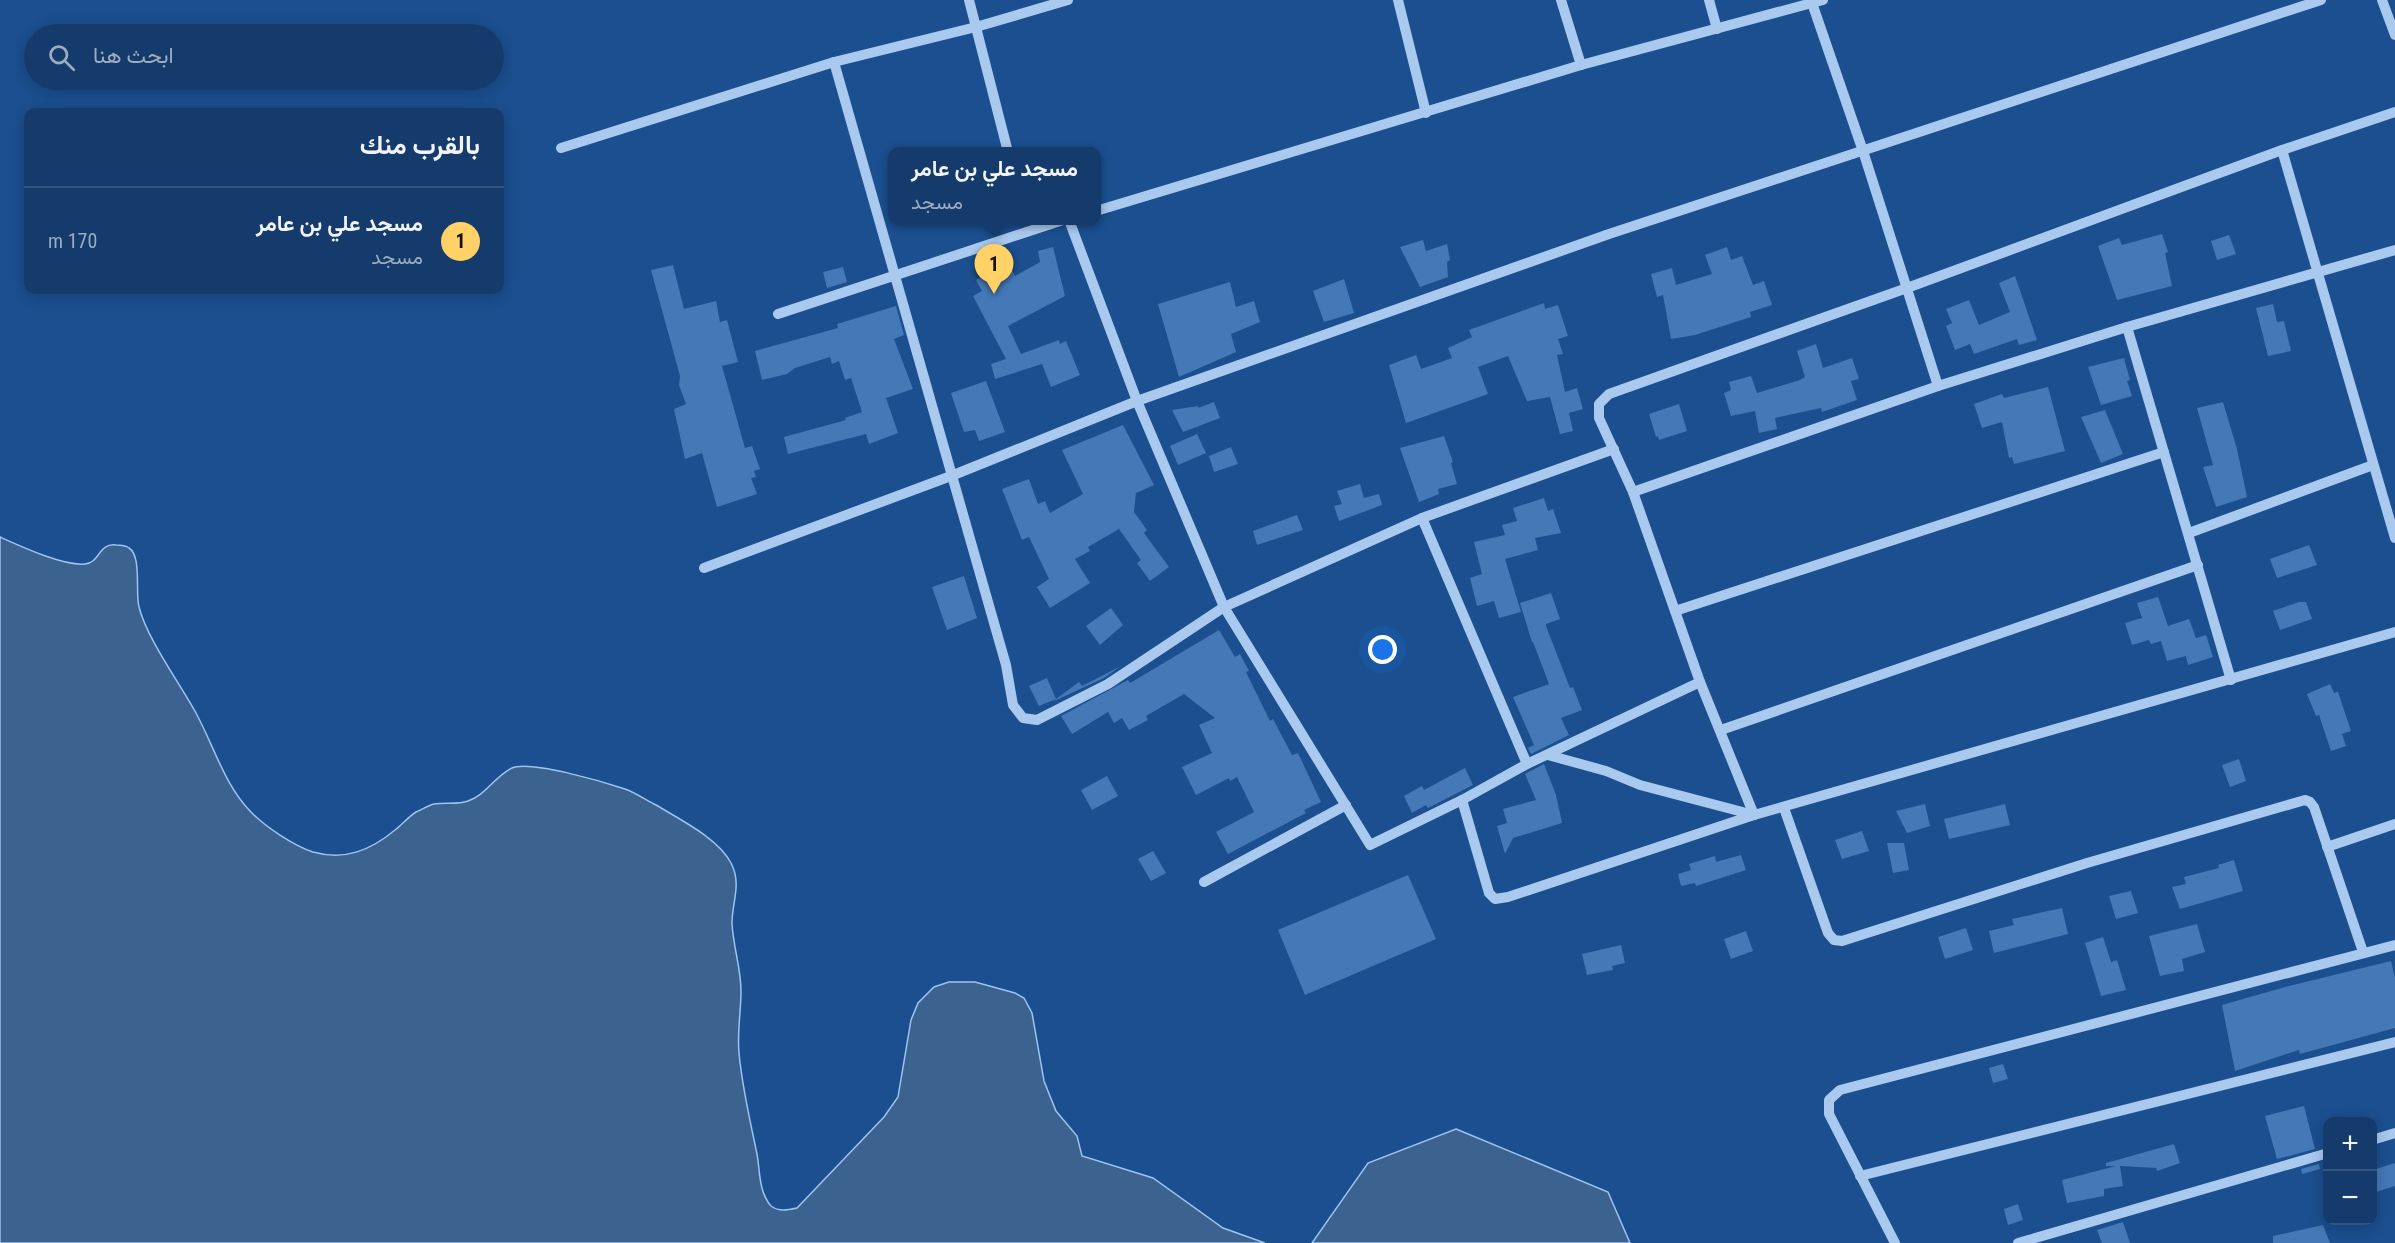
<!DOCTYPE html>
<html lang="ar">
<meta charset="utf-8">
<style>
body{margin:0;font-family:"Roboto Condensed",Vazirmatn,sans-serif;background:#1d4271;color:#f1f3f6;direction:rtl}
.controls{position:absolute;right:18px;bottom:18px;display:grid;overflow:hidden;border-radius:12px;box-shadow:0 3px 15px #0003}
.controls button{width:54px;height:54px;display:grid;place-items:center;padding:0;border:0;border-bottom:2px solid #33557e;background:#143b6b;color:#f1f3f6;font:30px sans-serif}
.you{position:absolute;left:1383px;top:650px;width:21px;height:21px;margin:-15px;border:4px solid #fff;border-radius:50%;background:#1a73e8;box-shadow:0 0 0 9px #1a73e833}
.badge{display:grid;place-items:center;width:39px;height:39px;border-radius:50%;background:#ffd166;color:#111;font-size:20px;font-weight:700}
.pin{position:absolute;translate:-50% -50px;filter:drop-shadow(0 2px 3px #0008)}
.pin::after{content:'';position:absolute;top:32px;width:21px;height:18px;background:inherit;clip-path:polygon(0 0,100% 0,50% 100%)}
.popup{position:absolute;left:888px;top:147px;width:213px;height:78px;box-sizing:border-box;display:grid;place-content:center;border-radius:12px;background:#143b6b;filter:drop-shadow(0 2px 4px #0005);font-size:20px;white-space:nowrap;color:#9dadc1}
.popup b{font-size:22px;color:#f1f3f6}
.popup::after{content:'';position:absolute;left:50%;top:100%;margin-left:-12px;border:12px solid transparent;border-top-color:#143b6b}
.list{margin:0;padding:0;list-style:none}
h2{display:flex;justify-content:space-between;align-items:center;height:78px;margin:0;padding:0 24px;font-size:26px}
h2 small{font-size:20px;font-weight:400;color:#9dadc1}
.list li{display:grid;grid-template-columns:39px 1fr auto;gap:18px;align-items:center;box-sizing:border-box;height:108px;padding:0 24px;border-top:2px solid #33557e}
.list b{display:block;font-size:22px;white-space:nowrap}
.list p{margin:0;font-size:20px;white-space:nowrap;color:#9dadc1}
.list em{font-size:20px;font-style:normal;color:#9dadc1}
.icon{flex:none;width:33px;height:33px;fill:none;stroke:currentColor;stroke-width:2;stroke-linecap:round;stroke-linejoin:round}
.map{position:relative;flex:none;width:2395px;height:1243px;overflow:hidden;direction:ltr}
.search{position:absolute;background:#143b6b;box-shadow:0 3px 15px #0003;left:24px;top:24px;width:480px;height:66px;display:flex;align-items:center;gap:15px;box-sizing:border-box;padding:0 21px;border-radius:33px;color:#9dadc1;font-size:22px}
.panel{position:absolute;background:#143b6b;box-shadow:0 3px 15px #0003;left:24px;top:108px;width:480px;height:186px;border-radius:12px;direction:rtl}
.map>svg:first-child{display:block}
.water{fill:#3c6290;stroke:#9cc4f0;stroke-width:1.5}
.building{fill:#4478b7}
.lines{fill:none;stroke-linecap:round;stroke-linejoin:round}
.minor{stroke:#a9c9ee;stroke-width:10}
</style>
<div class="map">
<svg width="2395" height="1243" viewBox="0 0 2395 1243">
<rect width="100%" height="100%" fill="#1b4f8f"/>
<g class="water">
<path d="M0 537C20 546 63 566 85 564 100 563 98 543 116 545 121 545 125 545 129 548 142 556 135 592 139 607 147 639 181 685 197 715 214 747 225 785 250 811 264 826 294 846 313 852 345 861 371 850 395 830 402 825 408 817 416 812 421 810 429 805 434 804 446 802 457 805 468 801 486 795 495 776 512 768 530 760 604 782 625 789 636 793 646 800 656 805 679 819 718 838 731 863 742 884 732 902 732 923 733 946 741 968 741 991 741 1012 737 1032 739 1053 742 1087 750 1120 757 1154 759 1165 759 1177 762 1188 763 1193 767 1202 771 1206 779 1212 788 1210 797 1208L884 1117 898 1097 911 1020 918 1003 934 987 949 982H975L1015 993 1024 998 1032 1013 1044 1081 1056 1111 1077 1136 1082 1156 1153 1178 1223 1228 1265 1243H0Z"/>
<polygon points="1456,1129 1608,1192 1630,1243 1312,1243 1368,1163"/>
</g>
<g class="building">
<polygon points="2162,234 2168,252 2165,253 2172,286 2117,300 2098,246 2119,238 2122,245"/>
<polygon points="2229,235 2236,254 2217,260 2211,241"/>
<polygon points="1423,240 1426,251 1447,244 1450,260 1447,262 1448,277 1420,287 1400,247"/>
<polygon points="1053,247 1065,296 1008,326 1021,354 1059,340 1060,344 1066,341 1080,375 1051,387 1042,364 995,379 991,364 1006,359 973,296 982,291 976,280 1008,263 1015,276 1040,262 1038,251"/>
<polygon points="1727,247 1731,260 1742,256 1753,285 1764,281 1772,305 1750,312 1751,317 1695,335 1671,339 1663,295 1657,297 1651,274 1672,268 1676,285 1712,274 1705,255"/>
<polygon points="673,265 684,309 716,301 720,322 727,320 738,362 722,366 745,448 752,446 760,469 754,471 756,477 751,478 757,494 717,507 702,453 685,459 674,409 686,404 679,385 680,376 651,270"/>
<polygon points="843,267 847,282 827,288 823,272"/>
<polygon points="2015,276 2037,340 2019,345 2017,339 1974,354 1970,344 1955,350 1946,326 1952,323 1946,309 1969,300 1979,325 2010,312 1999,283"/>
<polygon points="1344,279 1354,313 1324,322 1313,291"/>
<polygon points="1230,282 1236,307 1254,301 1260,322 1231,334 1236,352 1179,377 1158,304"/>
<polygon points="1544,303 1545,309 1558,305 1568,336 1558,339 1563,354 1557,355 1565,392 1577,388 1583,409 1569,413 1573,431 1560,434 1550,397 1527,401 1508,356 1478,367 1488,394 1406,423 1389,365 1416,355 1421,369 1452,358 1448,348 1472,337 1469,330"/>
<polygon points="2273,304 2277,322 2284,321 2291,351 2268,356 2256,308"/>
<polygon points="896,306 904,335 894,339 913,389 886,398 898,433 869,444 866,434 788,454 784,437 846,420 845,418 862,412 851,378 845,380 839,361 832,364 830,357 795,368 787,374 762,380 755,351 838,328 837,324"/>
<polygon points="1816,344 1823,368 1852,358 1859,379 1851,381 1857,400 1822,412 1821,408 1775,418 1777,429 1759,433 1755,411 1731,416 1724,393 1731,390 1729,382 1751,376 1757,393 1800,380 1805,377 1797,351"/>
<polygon points="2124,358 2130,380 2127,381 2132,396 2101,405 2088,367"/>
<polygon points="986,381 1005,432 979,441 975,430 964,432 951,393"/>
<polygon points="2048,387 2065,451 2014,464 2012,457 2009,458 2002,422 1982,428 1974,404 2002,394 2004,398"/>
<polygon points="1214,402 1220,418 1183,432 1172,410 1198,406 1198,408"/>
<polygon points="2223,402 2237,449 2247,497 2216,507 2203,467 2213,465 2197,408"/>
<polygon points="1679,404 1687,431 1659,440 1658,436 1656,437 1649,414"/>
<polygon points="2105,410 2123,454 2101,463 2081,417"/>
<polygon points="1123,425 1154,485 1136,493 1134,512 1147,530 1144,533 1169,567 1150,581 1137,563 1141,560 1119,529 1088,547 1090,551 1075,559 1090,583 1050,608 1037,587 1049,579 1029,537 1022,540 1002,489 1029,479 1038,504 1045,501 1050,513 1083,494 1062,450"/>
<polygon points="1197,434 1206,453 1178,465 1170,446"/>
<polygon points="1444,436 1453,462 1451,463 1457,484 1438,489 1439,494 1419,502 1400,448"/>
<polygon points="1231,447 1238,464 1214,472 1209,456"/>
<polygon points="1360,484 1364,498 1379,494 1382,505 1339,521 1334,506 1342,504 1337,491"/>
<polygon points="1544,498 1548,511 1553,509 1561,533 1535,538 1538,550 1505,559 1521,612 1499,618 1494,601 1477,606 1470,578 1482,574 1474,542 1505,535 1502,525 1517,521 1513,508"/>
<polygon points="1297,515 1303,530 1257,545 1253,531"/>
<polygon points="2309,545 2317,565 2277,578 2270,559"/>
<polygon points="964,576 977,618 947,630 932,587"/>
<polygon points="1551,593 1560,619 1546,624 1546,626 1570,688 1573,687 1582,710 1561,718 1569,735 1531,754 1528,748 1534,745 1513,697 1549,684 1533,642 1532,642 1520,603"/>
<polygon points="2158,597 2168,626 2189,619 2196,638 2206,635 2213,657 2188,665 2186,656 2167,661 2161,641 2151,644 2149,640 2132,645 2125,623 2142,618 2137,603"/>
<polygon points="2299,602 2306,602 2312,619 2280,630 2273,611"/>
<polygon points="1111,608 1123,625 1100,645 1086,626"/>
<polygon points="1219,630 1235,657 1240,654 1249,671 1246,672 1270,721 1273,719 1292,755 1298,753 1321,802 1304,810 1306,813 1228,854 1216,832 1254,812 1237,777 1230,781 1229,778 1196,795 1182,767 1212,753 1199,725 1215,718 1184,694 1146,716 1148,720 1129,730 1122,718 1114,723 1108,712 1072,734 1061,716 1128,680 1130,683"/>
<polygon points="1121,666 1104,678 1052,702 1079,682 1082,686"/>
<polygon points="1047,678 1056,699 1039,706 1029,686"/>
<polygon points="2330,684 2334,693 2338,692 2351,731 2342,734 2346,746 2331,751 2319,715 2316,716 2307,694"/>
<polygon points="2239,759 2246,781 2230,787 2222,765"/>
<polygon points="1544,764 1556,795 1562,823 1513,838 1505,854 1497,826 1507,823 1503,809 1536,800 1525,774"/>
<polygon points="1465,768 1473,785 1428,808 1426,805 1412,813 1404,796 1422,786 1424,790"/>
<polygon points="1107,776 1118,796 1092,810 1081,790"/>
<polygon points="1925,804 1930,826 1907,833 1896,811"/>
<polygon points="2005,804 2010,825 1949,839 1944,819"/>
<polygon points="1862,831 1869,851 1842,859 1835,840"/>
<polygon points="1887,843 1904,843 1909,870 1893,873"/>
<polygon points="1153,851 1166,873 1151,881 1138,859"/>
<polygon points="1741,855 1746,870 1696,886 1695,883 1681,886 1678,874 1691,870 1689,864 1715,856 1716,862"/>
<polygon points="2234,860 2243,891 2180,909 2172,887 2186,884 2184,877 2219,868 2218,865"/>
<polygon points="1408,875 1436,939 1305,995 1278,930"/>
<polygon points="2131,891 2138,913 2116,919 2109,896"/>
<polygon points="2062,908 2068,934 1994,953 1989,931 2014,925 2012,919"/>
<polygon points="2197,924 2205,952 2182,959 2184,971 2160,976 2149,936"/>
<polygon points="1966,928 1973,950 1945,959 1938,937"/>
<polygon points="1746,931 1753,951 1731,959 1724,939"/>
<polygon points="2103,937 2111,962 2117,960 2126,990 2101,996 2085,943"/>
<polygon points="1621,945 1625,963 1612,966 1613,970 1587,975 1582,954"/>
<polygon points="2391,961 2395,978 2395,1028 2300,1054 2299,1050 2235,1071 2222,1005 2285,987"/>
<polygon points="2003,1064 2008,1079 1993,1083 1989,1068"/>
<polygon points="2304,1106 2315,1149 2277,1159 2265,1116"/>
<polygon points="2174,1144 2180,1163 2157,1171 2156,1168 2120,1166 2123,1186 2104,1189 2104,1196 2067,1203 2062,1180 2116,1166 2106,1166 2106,1163"/>
<polygon points="2395,1163 2395,1186 2373,1193 2373,1170"/>
<polygon points="2319,1164 2320,1169 2302,1174 2301,1169"/>
<polygon points="2018,1204 2023,1220 2008,1225 2004,1209"/>
<polygon points="2123,1222 2130,1243 2102,1243 2097,1230"/>
<polygon points="2323,1225 2330,1243 2273,1243 2273,1236"/>
</g>
<g class="lines">
<g class="minor">
<polyline points="969,0 1008,152"/>
<polyline points="1398,0 1426,113"/>
<polyline points="1561,0 1581,65"/>
<polyline points="1709,0 1717,29"/>
<polyline points="2382,0 2395,35"/>
<polyline points="1812,3 1863,151 1938,386"/>
<polyline points="834,62 1006,665 1013,705 1023,718 1037,720 1108,684 1224,607 1422,518 1614,449"/>
<polyline points="561,148 834,62 976,27 1068,0"/>
<polyline points="2282,150 2395,538"/>
<polyline points="1096,211 1581,65 1823,0"/>
<polyline points="1069,220 1137,401 1224,607 1370,845 1462,800 1527,764 1700,682"/>
<polyline points="778,314 1063,220"/>
<polyline points="2127,327 2231,680"/>
<polyline points="1633,492 1938,386 2127,327 2395,250"/>
<polyline points="1422,518 1527,764"/>
<polyline points="2189,533 2373,465"/>
<polyline points="704,568 951,476 1137,401 1609,234 2321,0"/>
<polyline points="1675,611 2164,452"/>
<polyline points="1721,730 2198,565"/>
<polyline points="1548,755 1606,771 1640,785 1754,815"/>
<polyline points="1462,800 1489,893 1495,899 1508,897 1754,815 2395,632"/>
<polyline points="1784,808 1828,933 1834,940 1842,941 2087,863 2305,800 2310,802 2314,807 2363,952"/>
<polyline points="1754,815 1700,682 1633,492 1599,418 1599,404 1609,394 1907,288 2282,150 2395,112"/>
<polyline points="2327,847 2395,824"/>
<polyline points="1204,882 1346,805"/>
<polyline points="2372,1140 2395,1133"/>
<polyline points="1860,1176 2395,1042"/>
<polyline points="1895,1243 1829,1114 1829,1100 1840,1090 2395,945"/>
<polyline points="2018,1243 2328,1153"/>
</g>
</g>
</svg>
<div class="controls">
<button>+</button>
<button>−</button>
</div>
<div class="you"></div>
<div class="pin badge" style="left:994px;top:294px">1</div>
<div class="popup"><b>مسجد علي بن عامر</b>مسجد</div>
<div class="search"><svg class="icon" aria-label="search" viewBox="0 0 24 24"><circle cx="10" cy="10" r="6"/><path d="M15 15l6 6"/></svg>ابحث هنا</div>
<section class="panel">
<h2>بالقرب منك<small></small></h2>
<ul class="list">
<li><span class="badge">1</span><div><b>مسجد علي بن عامر</b><p>مسجد</p></div><em>170 m</em></li>
</ul>
</section>
</div>
